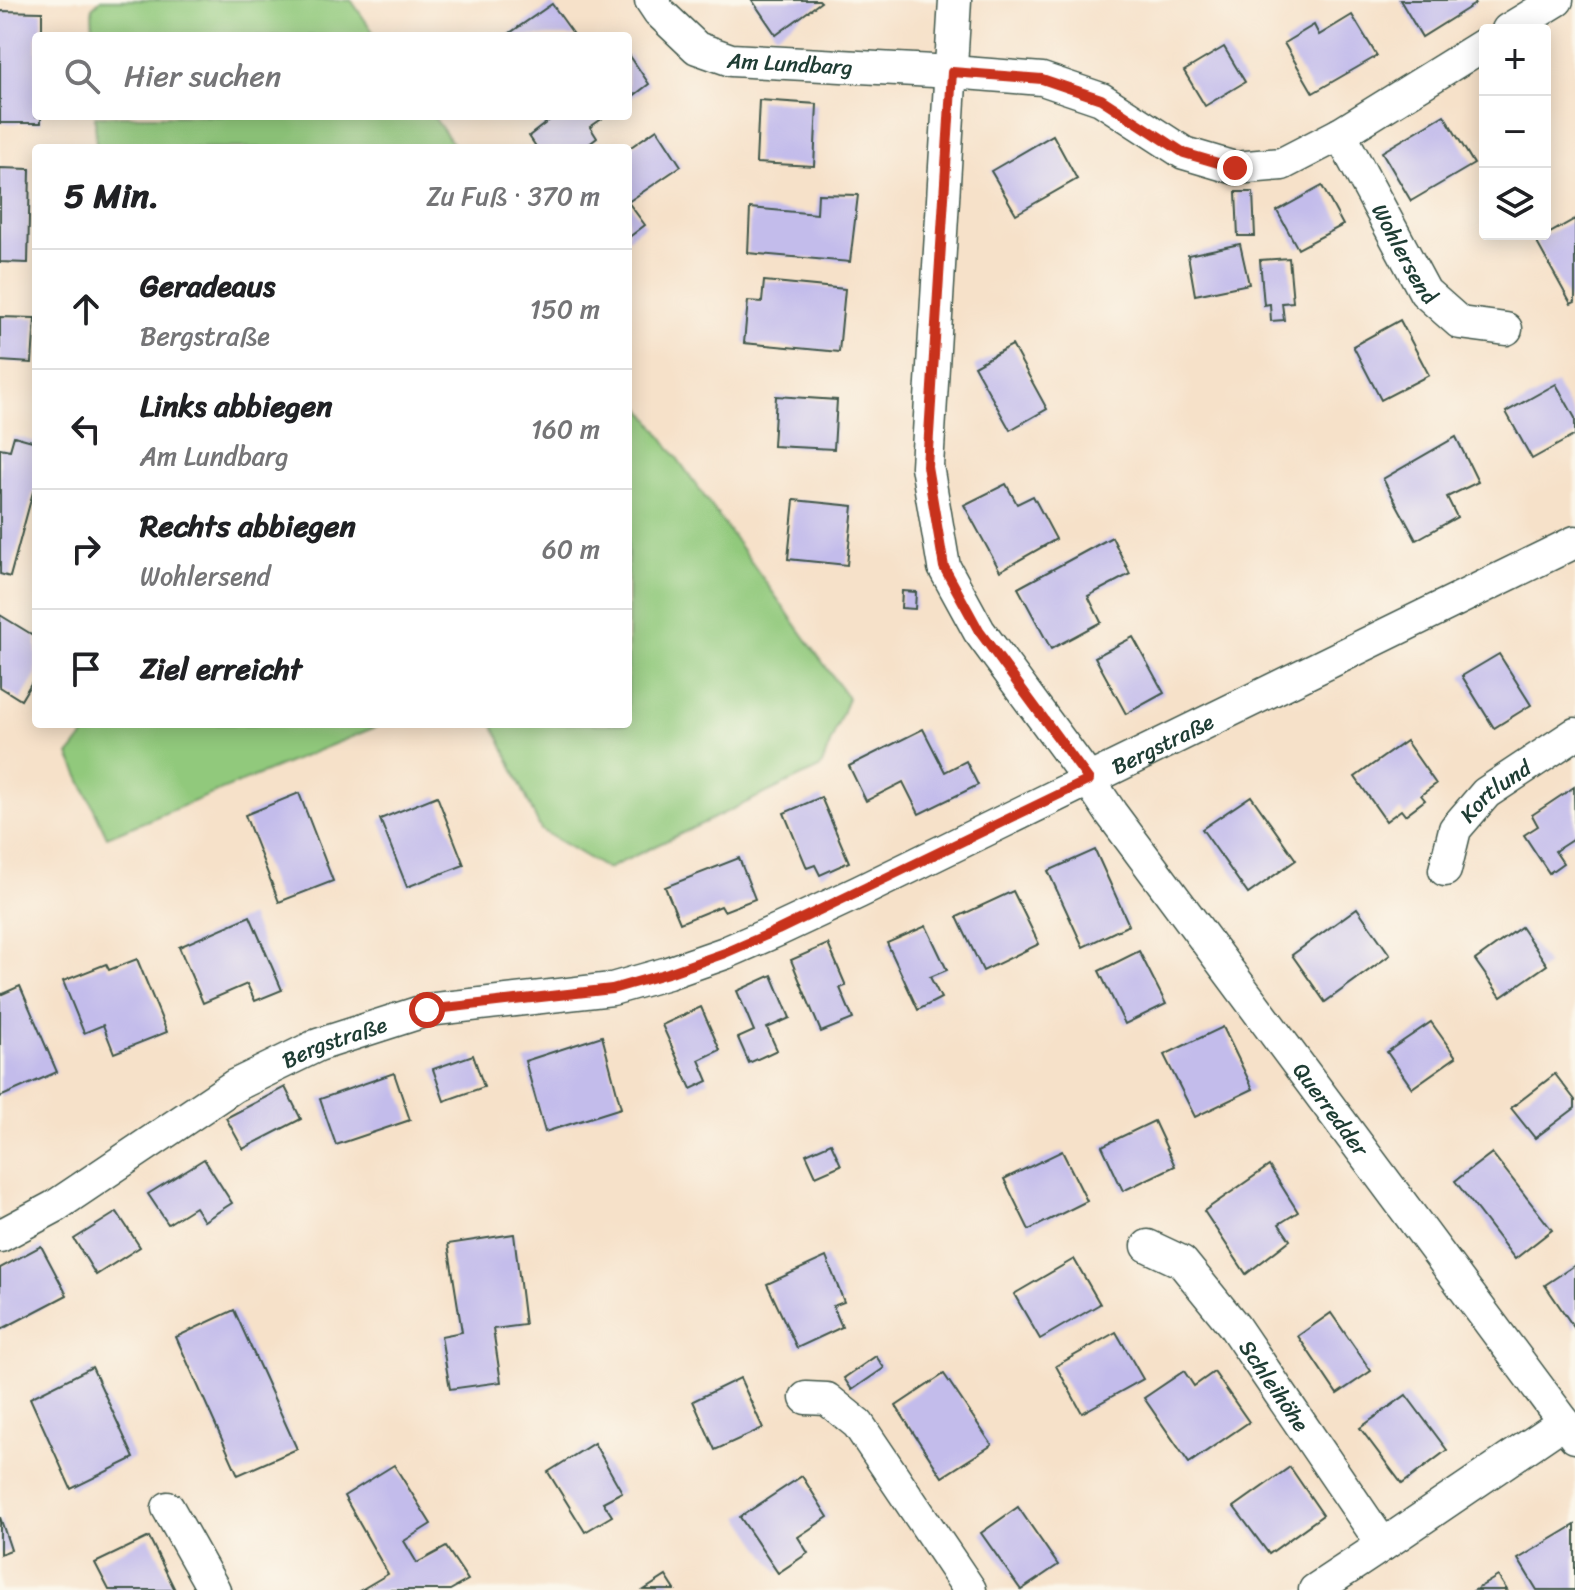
<!DOCTYPE html>
<html lang="de">
<meta charset="utf-8">
<style>
body{margin:0;font-family:Sriracha,sans-serif;background:#f6f6f6;color:#202124}
.controls{position:absolute;right:24px;top:24px;display:grid;overflow:hidden;border-radius:8px;box-shadow:0 4px 20px #0003}
.controls button{width:72px;height:72px;display:grid;place-items:center;padding:0;border:0;border-bottom:2px solid #e0e0e0;background:#fff;color:#202124;font:40px sans-serif}
.stop{position:absolute;width:24px;height:24px;margin:-18px;border:6px solid #c8321e;border-radius:50%;background:#fff}
.stop.end{background:#c8321e;border-color:#fff;box-shadow:0 2px 8px #0008}
.list{margin:0;padding:0;list-style:none}
h2{display:flex;justify-content:space-between;align-items:center;height:104px;margin:0;padding:0 32px;font-size:34px}
h2 small{font-size:26px;font-weight:400;color:#757577}
.list li{display:grid;grid-template-columns:52px 1fr auto;gap:24px;align-items:center;box-sizing:border-box;height:120px;padding:0 32px;border-top:2px solid #e0e0e0}
.list b{display:block;font-size:30px;white-space:nowrap}
.list p{margin:0;font-size:26px;white-space:nowrap;color:#757577}
.list em{font-size:26px;font-style:normal;color:#757577}
.icon{flex:none;width:44px;height:44px;fill:none;stroke:currentColor;stroke-width:2;stroke-linecap:round;stroke-linejoin:round}
.map{position:relative;flex:none;width:1575px;height:1590px;overflow:hidden}
.search{position:absolute;background:#fff;box-shadow:0 4px 20px #0003;left:32px;top:32px;width:600px;height:88px;display:flex;align-items:center;gap:20px;box-sizing:border-box;padding:0 28px;border-radius:8px;color:#757577;font-size:30px}
.panel{position:absolute;background:#fff;box-shadow:0 4px 20px #0003;left:32px;top:144px;width:600px;height:584px;border-radius:8px}
.map>svg:first-child{display:block}
.green{fill:#91c97c;stroke:#588358;stroke-width:2}
.building{fill:#c3bceb}
.lines{fill:none;stroke-linecap:round;stroke-linejoin:round}
.minor-casing{stroke:#3f564a;stroke-width:35}
.minor{stroke:#fff;stroke-width:32}
.route{stroke:#c8321e;stroke-width:10}
.labels{text-anchor:middle;stroke-width:6;stroke-linejoin:round;paint-order:stroke}
.street-label{font-size:22px;fill:#1f3d34;stroke:#fbf7ec}
</style>
<div class="map">
<svg width="1575" height="1590" viewBox="0 0 1575 1590">
<rect width="100%" height="100%" fill="#fbf7ec"/>
<filter id="ink" filterUnits="userSpaceOnUse"><feTurbulence type="fractalNoise" baseFrequency=".0125" numOctaves="2"/><feDisplacementMap in="SourceGraphic" scale="16" xChannelSelector="R" yChannelSelector="G"/><feConvolveMatrix kernelMatrix="1 2 1 2 8 2 1 2 1" color-interpolation-filters="sRGB"/></filter>
<filter id="wash" filterUnits="userSpaceOnUse"><feTurbulence type="fractalNoise" baseFrequency=".006" numOctaves="4" result="noise"/><feDisplacementMap in="SourceGraphic" scale="32" xChannelSelector="R" yChannelSelector="G"/><feGaussianBlur stdDeviation="1.8" result="paint"/><feColorMatrix in="noise" values="0 0 0 0 0 0 0 0 0 0 0 0 0 0 0 0 0 1.4 0 .05"/><feComposite in="paint" operator="in"/></filter>
<g filter="url(#wash)">
<rect width="100%" height="100%" fill="#f6e1c9"/>
<g class="green">
<polygon points="101,0 351,0 376,36 93,36 92,8"/>
<polygon points="95,116 433,116 456,148 96,148"/>
<polygon points="628,389 848,698 821,767 607,869 541,830 493,724 628,724"/>
<polygon points="93,724 383,724 107,837 69,755"/>
</g>
<g id="blocks">
<g class="building">
<polygon points="752,0 819,0 821,2 776,35"/>
<polygon points="1400,0 1473,0 1475,4 1422,37"/>
<polygon points="552,4 575,36 513,36 510,33"/>
<polygon points="0,11 42,12 42,36 36,36 36,116 41,116 41,123 0,123"/>
<polygon points="1352,15 1377,56 1313,93 1284,43 1314,25 1319,35"/>
<polygon points="1224,47 1245,82 1205,106 1184,71"/>
<polygon points="628,53 649,84 628,100"/>
<polygon points="759,100 817,104 814,166 756,163"/>
<polygon points="1444,115 1474,164 1411,201 1382,152"/>
<polygon points="555,116 606,116 590,127 597,138 584,148 537,148 529,136"/>
<polygon points="657,129 681,166 628,202 645,225 628,238 628,149"/>
<polygon points="1053,135 1077,179 1016,214 991,171"/>
<polygon points="0,168 30,169 28,263 0,262"/>
<polygon points="1322,186 1343,225 1298,249 1277,211"/>
<polygon points="1236,192 1253,192 1255,236 1238,236"/>
<polygon points="818,194 858,195 850,262 748,253 750,208 817,214"/>
<polygon points="1575,219 1575,302 1571,304 1536,241"/>
<polygon points="1240,244 1249,284 1195,295 1188,255"/>
<polygon points="1289,258 1293,302 1282,303 1284,320 1271,321 1270,304 1264,305 1260,260"/>
<polygon points="764,281 845,289 839,352 744,343 748,301 762,302"/>
<polygon points="0,317 35,318 32,363 0,361"/>
<polygon points="1400,320 1429,375 1381,400 1353,346"/>
<polygon points="1012,345 1047,409 1010,430 974,366"/>
<polygon points="1556,384 1575,418 1575,435 1532,459 1506,412"/>
<polygon points="776,396 837,400 834,449 773,446"/>
<polygon points="14,436 36,442 36,493 33,492 10,577 0,574 0,448 10,450"/>
<polygon points="1456,437 1478,482 1447,497 1457,517 1416,540 1383,479"/>
<polygon points="1006,484 1017,504 1033,496 1056,539 1000,571 964,505"/>
<polygon points="794,500 853,506 847,565 788,559"/>
<polygon points="1112,537 1130,574 1088,596 1101,622 1051,649 1018,588"/>
<polygon points="902,591 916,592 915,609 901,608"/>
<polygon points="0,615 36,637 36,675 21,700 0,687"/>
<polygon points="1133,637 1164,693 1126,714 1095,657"/>
<polygon points="1499,654 1531,705 1494,728 1462,676"/>
<polygon points="923,729 945,772 966,761 978,785 919,814 903,782 866,801 849,766"/>
<polygon points="1406,741 1436,784 1421,795 1425,800 1405,815 1401,810 1386,821 1355,777"/>
<polygon points="1574,787 1575,838 1555,851 1563,863 1549,873 1524,835 1538,826 1532,815"/>
<polygon points="299,793 333,881 279,902 245,815"/>
<polygon points="437,796 464,865 407,887 380,819"/>
<polygon points="1251,796 1296,860 1248,894 1202,829"/>
<polygon points="821,797 849,862 820,875 815,865 807,868 784,813"/>
<polygon points="1095,850 1129,925 1083,947 1048,871"/>
<polygon points="739,858 755,899 724,911 721,906 680,923 665,887"/>
<polygon points="1013,891 1039,944 983,971 957,917"/>
<polygon points="1357,908 1390,955 1325,1002 1292,955"/>
<polygon points="250,916 282,990 255,1001 247,984 203,1003 179,947"/>
<polygon points="926,926 947,970 930,977 941,998 918,1010 887,943"/>
<polygon points="1521,927 1547,965 1501,997 1475,960"/>
<polygon points="828,944 846,986 840,988 853,1019 821,1032 791,960"/>
<polygon points="1139,951 1166,1004 1125,1024 1099,971"/>
<polygon points="137,959 167,1032 114,1053 103,1025 84,1033 63,981 106,964 109,970"/>
<polygon points="772,975 790,1018 767,1028 777,1050 749,1063 738,1038 754,1031 737,991"/>
<polygon points="20,986 57,1072 0,1097 0,995"/>
<polygon points="701,1007 720,1050 699,1060 708,1081 691,1089 662,1025"/>
<polygon points="1431,1022 1456,1057 1412,1088 1387,1052"/>
<polygon points="1223,1027 1253,1089 1195,1117 1164,1055"/>
<polygon points="602,1036 621,1108 545,1132 525,1061"/>
<polygon points="473,1055 484,1087 444,1101 433,1069"/>
<polygon points="394,1073 410,1120 336,1145 320,1099"/>
<polygon points="1555,1074 1575,1100 1575,1108 1535,1138 1511,1108"/>
<polygon points="285,1087 301,1119 243,1149 226,1118"/>
<polygon points="1154,1121 1175,1166 1123,1191 1102,1146"/>
<polygon points="831,1143 841,1165 816,1176 806,1154"/>
<polygon points="1062,1151 1087,1201 1029,1230 1004,1179"/>
<polygon points="1492,1153 1552,1230 1515,1259 1455,1181"/>
<polygon points="204,1159 232,1203 204,1221 195,1207 168,1224 148,1194"/>
<polygon points="1269,1166 1298,1212 1279,1224 1290,1240 1246,1274 1204,1211"/>
<polygon points="117,1212 140,1247 96,1275 74,1239"/>
<polygon points="514,1234 525,1325 493,1329 501,1382 450,1389 441,1336 462,1332 448,1244"/>
<polygon points="41,1246 67,1295 0,1330 0,1268"/>
<polygon points="826,1257 844,1302 833,1306 842,1327 797,1348 767,1284"/>
<polygon points="1074,1259 1100,1304 1040,1339 1014,1294"/>
<polygon points="1575,1265 1575,1329 1545,1285"/>
<polygon points="234,1310 297,1449 238,1475 176,1337"/>
<polygon points="1331,1313 1371,1371 1337,1394 1298,1336"/>
<polygon points="1116,1332 1143,1379 1082,1413 1056,1366"/>
<polygon points="876,1356 884,1368 852,1390 844,1378"/>
<polygon points="92,1367 134,1458 71,1489 30,1398"/>
<polygon points="1184,1371 1194,1386 1214,1372 1249,1422 1189,1463 1144,1398"/>
<polygon points="944,1374 992,1445 942,1477 896,1406"/>
<polygon points="740,1378 763,1428 715,1450 693,1401"/>
<polygon points="1406,1395 1447,1450 1402,1484 1360,1428"/>
<polygon points="594,1443 622,1492 603,1502 612,1516 585,1532 548,1472"/>
<polygon points="394,1465 431,1524 404,1541 417,1563 446,1547 468,1580 450,1590 361,1590 388,1574 344,1496"/>
<polygon points="1290,1467 1323,1515 1269,1554 1234,1507"/>
<polygon points="802,1476 828,1517 798,1537 808,1553 778,1573 740,1517"/>
<polygon points="1018,1507 1058,1565 1021,1590 981,1533"/>
<polygon points="0,1517 11,1550 0,1554"/>
<polygon points="1575,1525 1575,1590 1537,1590 1518,1559"/>
<polygon points="149,1537 175,1590 109,1590 95,1563"/>
<polygon points="666,1576 675,1590 644,1590"/>
<polygon points="1498,1576 1507,1590 1475,1590"/>
</g>
</g>
</g>
<g filter="url(#ink)">
<use href="#blocks" fill-opacity="0" stroke="#3f564a" stroke-width="2"/>
<g class="lines">
<defs>
<g id="minor">
<path id="s1" d="M651 0 659 12 697 48 731 60 952 72 1042 79 1101 99 1184 153 1235 168 1282 164 1340 134 1485 44"/>
<path id="s2" d="M955 0 927 466 944 567 979 631 1089 780 1111 813 1575 1437"/>
<polyline points="1508,30 1557,0"/>
<path id="s3" d="M1340 134 1425 292 1460 323 1506 329"/>
<path id="s4" d="M1445 870 1455 829 1486 793 1575 734"/>
<path id="s5" d="M0 1236 54 1207 234 1086 318 1045 427 1010 612 989 668 973 725 953 778 930 859 892 1575 542"/>
<path id="s6" d="M1148 1246 1182 1262 1234 1326 1383 1545 1564 1422"/>
<polyline points="806,1398 827,1399 858,1424 970,1590"/>
<polyline points="168,1508 214,1590"/>
<polyline points="1315,1590 1383,1545"/>
</g>
</defs>
<use href="#minor" class="minor-casing"/>
<use href="#minor" class="minor"/>
</g>
</g>
<g class="lines" filter="url(#ink)">
<polyline class="route" points="427,1010 612,989 668,973 725,953 778,930 1089,780 979,631 944,567 927,466 952,72 1042,79 1101,99 1184,153 1235,168"/>
</g>
<g class="labels">
<g class="street-label">
<text dy="8" stroke="none"><textPath href="#s1" startOffset="162">Am Lundbarg</textPath></text>
<text dy="8" stroke="none"><textPath href="#s3" startOffset="136">Wohlersend</textPath></text>
<text dy="8" stroke="none"><textPath href="#s5" startOffset="1276">Bergstraße</textPath></text>
<text dy="8" stroke="none"><textPath href="#s4" startOffset="98">Kortlund</textPath></text>
<text dy="8" stroke="none"><textPath href="#s5" startOffset="388">Bergstraße</textPath></text>
<text dy="8" stroke="none"><textPath href="#s2" startOffset="1236">Querredder</textPath></text>
<text dy="8" stroke="none"><textPath href="#s6" startOffset="192">Schleihöhe</textPath></text>
</g>
</g>
</svg>
<div class="controls">
<button>+</button>
<button>−</button>
<button><svg class="icon" aria-label="layers" viewBox="0 0 24 24"><path d="M12 4l9 5-9 5-9-5zM3 14l9 5 9-5"/></svg></button>
</div>
<div class="stop" style="left:427px;top:1010px"></div>
<div class="stop end" style="left:1235px;top:168px"></div>
<div class="search"><svg class="icon" aria-label="search" viewBox="0 0 24 24"><circle cx="10" cy="10" r="6"/><path d="M15 15l6 6"/></svg>Hier suchen</div>
<section class="panel">
<h2>5 Min.<small>Zu Fuß · 370 m</small></h2>
<ul class="list">
<li><svg class="icon" aria-label="ahead" viewBox="0 0 24 24"><path d="M12 20V5M6 11l6-6 6 6"/></svg><div><b>Geradeaus</b><p>Bergstraße</p></div><em>150 m</em></li>
<li><svg class="icon" aria-label="left" viewBox="0 0 24 24"><path d="M17 20v-9H6M10 6l-5 5 5 5"/></svg><div><b>Links abbiegen</b><p>Am Lundbarg</p></div><em>160 m</em></li>
<li><svg class="icon" aria-label="right" viewBox="0 0 24 24"><path d="M7 20v-9h11M14 6l5 5-5 5"/></svg><div><b>Rechts abbiegen</b><p>Wohlersend</p></div><em>60 m</em></li>
<li><svg class="icon" aria-label="arrive" viewBox="0 0 24 24"><path d="M6 21V4h12l-3 4 3 4H6"/></svg><div><b>Ziel erreicht</b></div></li>
</ul>
</section>
</div>
